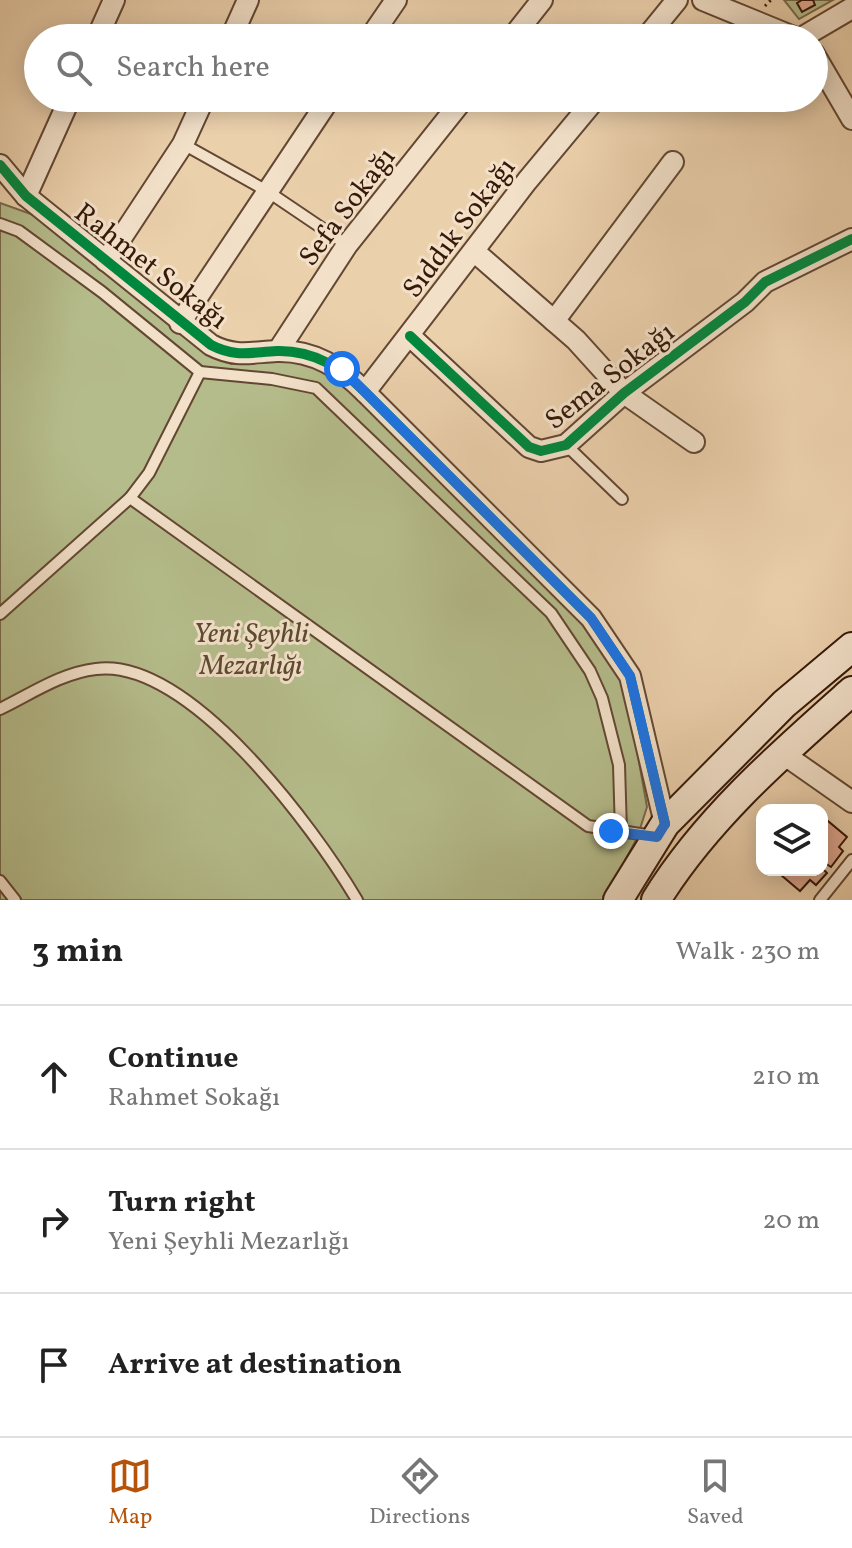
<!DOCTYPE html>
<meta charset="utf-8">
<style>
body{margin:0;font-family:Vollkorn,serif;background:#f2f2f2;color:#222}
.controls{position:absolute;right:24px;bottom:24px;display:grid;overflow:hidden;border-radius:16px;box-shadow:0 4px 20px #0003}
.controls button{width:72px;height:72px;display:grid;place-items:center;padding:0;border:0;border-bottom:2px solid #e0e0e0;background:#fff;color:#222;font:40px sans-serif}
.stop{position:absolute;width:24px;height:24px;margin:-18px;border:6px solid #1a73e8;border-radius:50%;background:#fff}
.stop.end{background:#1a73e8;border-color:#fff;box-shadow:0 2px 8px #0008}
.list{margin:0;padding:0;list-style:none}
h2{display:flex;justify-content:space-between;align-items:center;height:104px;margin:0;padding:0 32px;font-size:34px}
h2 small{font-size:26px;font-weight:400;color:#767676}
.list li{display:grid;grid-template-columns:52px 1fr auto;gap:24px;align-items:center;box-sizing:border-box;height:144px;padding:0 32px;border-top:2px solid #e0e0e0}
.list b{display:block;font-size:30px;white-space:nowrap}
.list p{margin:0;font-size:26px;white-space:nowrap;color:#767676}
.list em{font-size:26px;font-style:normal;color:#767676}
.icon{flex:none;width:44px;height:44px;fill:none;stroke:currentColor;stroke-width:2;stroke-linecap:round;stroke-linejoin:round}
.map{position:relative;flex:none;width:852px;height:900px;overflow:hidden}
.search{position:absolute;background:#fff;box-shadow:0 4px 20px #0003;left:24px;right:24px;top:24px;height:88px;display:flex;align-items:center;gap:20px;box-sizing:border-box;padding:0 28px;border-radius:44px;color:#767676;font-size:30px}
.sheet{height:536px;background:#fff}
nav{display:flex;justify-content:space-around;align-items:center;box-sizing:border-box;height:112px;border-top:2px solid #e0e0e0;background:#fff;font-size:22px;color:#767676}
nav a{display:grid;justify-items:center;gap:4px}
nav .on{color:#b45309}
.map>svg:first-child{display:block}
.green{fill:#b5bc8b;stroke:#766a4a;stroke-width:2}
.building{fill:#e5ab92;stroke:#361909;stroke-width:2}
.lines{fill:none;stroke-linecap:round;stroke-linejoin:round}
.lane-casing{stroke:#634732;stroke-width:14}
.street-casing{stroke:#634732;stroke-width:24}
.secondary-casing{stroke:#361909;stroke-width:32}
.path{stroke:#361909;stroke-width:3;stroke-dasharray:2 4;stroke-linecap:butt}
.lane{stroke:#f2e0c9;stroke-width:10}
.street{stroke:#f2e0c9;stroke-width:20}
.secondary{stroke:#f2e0c9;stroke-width:28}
.cycleway-casing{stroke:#f2e0c9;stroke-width:15}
.cycleway{stroke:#00873e;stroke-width:10}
.route{stroke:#1a73e8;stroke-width:10}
.labels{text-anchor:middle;stroke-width:6;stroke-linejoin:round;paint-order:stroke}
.street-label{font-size:28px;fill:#361909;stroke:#f2e0c9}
.park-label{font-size:28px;font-style:italic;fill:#5c4a30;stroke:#f2e0c9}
</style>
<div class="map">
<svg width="852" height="900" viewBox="0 0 852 900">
<rect width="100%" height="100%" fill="#ebd0ac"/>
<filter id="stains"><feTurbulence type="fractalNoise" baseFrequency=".0025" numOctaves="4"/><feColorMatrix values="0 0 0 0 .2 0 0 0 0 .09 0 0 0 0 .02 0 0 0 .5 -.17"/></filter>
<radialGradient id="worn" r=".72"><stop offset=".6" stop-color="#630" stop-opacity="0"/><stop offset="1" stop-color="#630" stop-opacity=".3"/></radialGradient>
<g class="green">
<polygon points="784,0 833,0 799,19"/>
<polygon points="0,203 42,218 185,334 231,364 276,359 315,363 350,389 592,633 617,671 628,700 647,807 637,838 604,900 0,900"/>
</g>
<g class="building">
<polygon points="802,0 813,0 815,5 802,12 797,3"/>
<polygon points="822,816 847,837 839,847 843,851 831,867 822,861"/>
<polygon points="822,868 827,873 816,885 810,880 800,891 775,870"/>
</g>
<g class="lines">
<defs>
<g id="lane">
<polyline points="183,144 267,191 347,245"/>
<polyline points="0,224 19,231 102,292 200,372 272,379 316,388 551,613 590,671 602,698 619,765 621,832"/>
<polyline points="566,445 622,499"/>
<polyline points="130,498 588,826 653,836"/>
<polyline points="0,614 130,498 149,473 200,372"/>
<path d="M0 709C31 694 61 673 96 669 189 657 314 828 357 900"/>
<polyline points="0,881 15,900"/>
<polyline points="820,900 852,860"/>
</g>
<g id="street">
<polyline points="703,0 796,38"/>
<polyline points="97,38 114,0"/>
<polyline points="231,38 248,0"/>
<polyline points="370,38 396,0"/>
<polyline points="512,38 542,0"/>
<polyline points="646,38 677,0"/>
<polyline points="801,38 852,8"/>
<polyline points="814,54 852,119"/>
<path d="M0 165 26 196 211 345C236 358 252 352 277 351 314 350 341 368 365 392L591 618 630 676 665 824"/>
<polyline points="26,196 70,98"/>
<polyline points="475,252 576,340 624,393 694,442"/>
<polyline points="106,261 183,144 204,98"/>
<polyline points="554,321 673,162"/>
<polyline points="180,323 330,98"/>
<polyline points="410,336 529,447 541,451 566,445 624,393 745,302 765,282 852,239"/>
<polyline points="278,351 347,245 464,98"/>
<polyline points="365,392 527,181 596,98"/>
<polyline points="782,753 852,802"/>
</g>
<g id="secondary">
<polyline points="618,900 665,824 784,704 852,647"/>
<path d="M656 900C706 819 781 754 852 691"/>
</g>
</defs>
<use href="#lane" class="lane-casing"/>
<use href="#street" class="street-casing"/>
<use href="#secondary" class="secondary-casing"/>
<polyline class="path" points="765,6 771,0"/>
<use href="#lane" class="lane"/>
<use href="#street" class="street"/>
<use href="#secondary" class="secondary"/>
<defs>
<g id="cycleway">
<path d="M0 165 26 196 211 345C236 358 252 352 277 351 314 350 341 368 365 392L591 618 630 676 665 824"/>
<polyline points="410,336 529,447 541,451 566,445 624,393 745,302 765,282 852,239"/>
</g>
</defs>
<use href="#cycleway" class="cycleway-casing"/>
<use href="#cycleway" class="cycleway"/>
</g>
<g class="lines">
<polyline class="route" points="342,369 591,618 630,676 665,824 657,837 611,831"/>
</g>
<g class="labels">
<g class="street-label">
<text transform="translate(346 206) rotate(-53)" y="10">Sefa Sokağı</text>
<text transform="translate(458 227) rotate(-53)" y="10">Sıddık Sokağı</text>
<text transform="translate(152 265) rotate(38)" y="10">Rahmet Sokağı</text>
<text transform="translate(609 375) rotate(-38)" y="10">Sema Sokağı</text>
</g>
<g class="park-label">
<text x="251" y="642">Yeni Şeyhli<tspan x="251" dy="32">Mezarlığı</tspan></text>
</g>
</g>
<rect width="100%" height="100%" filter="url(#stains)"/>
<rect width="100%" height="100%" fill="url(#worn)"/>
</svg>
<div class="controls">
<button><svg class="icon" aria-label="layers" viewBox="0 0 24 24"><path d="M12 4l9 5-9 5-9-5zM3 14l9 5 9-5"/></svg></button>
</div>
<div class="stop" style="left:342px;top:369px"></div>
<div class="stop end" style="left:611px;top:831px"></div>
<div class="search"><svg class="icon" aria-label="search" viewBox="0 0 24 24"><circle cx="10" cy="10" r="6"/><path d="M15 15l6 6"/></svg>Search here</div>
</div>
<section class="sheet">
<h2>3 min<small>Walk · 230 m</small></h2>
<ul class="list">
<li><svg class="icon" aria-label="ahead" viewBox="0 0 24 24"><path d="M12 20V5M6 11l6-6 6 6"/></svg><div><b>Continue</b><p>Rahmet Sokağı</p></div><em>210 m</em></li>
<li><svg class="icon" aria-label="right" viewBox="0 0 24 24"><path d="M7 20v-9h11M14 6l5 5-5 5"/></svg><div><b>Turn right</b><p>Yeni Şeyhli Mezarlığı</p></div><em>20 m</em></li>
<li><svg class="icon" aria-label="arrive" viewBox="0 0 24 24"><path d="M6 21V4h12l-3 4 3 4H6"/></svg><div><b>Arrive at destination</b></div></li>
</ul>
</section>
<nav>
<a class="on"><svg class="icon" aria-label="map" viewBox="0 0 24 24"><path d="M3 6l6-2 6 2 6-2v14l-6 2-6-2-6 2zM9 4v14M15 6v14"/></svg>Map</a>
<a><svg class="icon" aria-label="directions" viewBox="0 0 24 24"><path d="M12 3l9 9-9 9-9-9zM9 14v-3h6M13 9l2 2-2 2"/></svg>Directions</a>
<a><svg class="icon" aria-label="saved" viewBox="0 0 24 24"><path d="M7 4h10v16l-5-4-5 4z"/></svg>Saved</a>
</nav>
